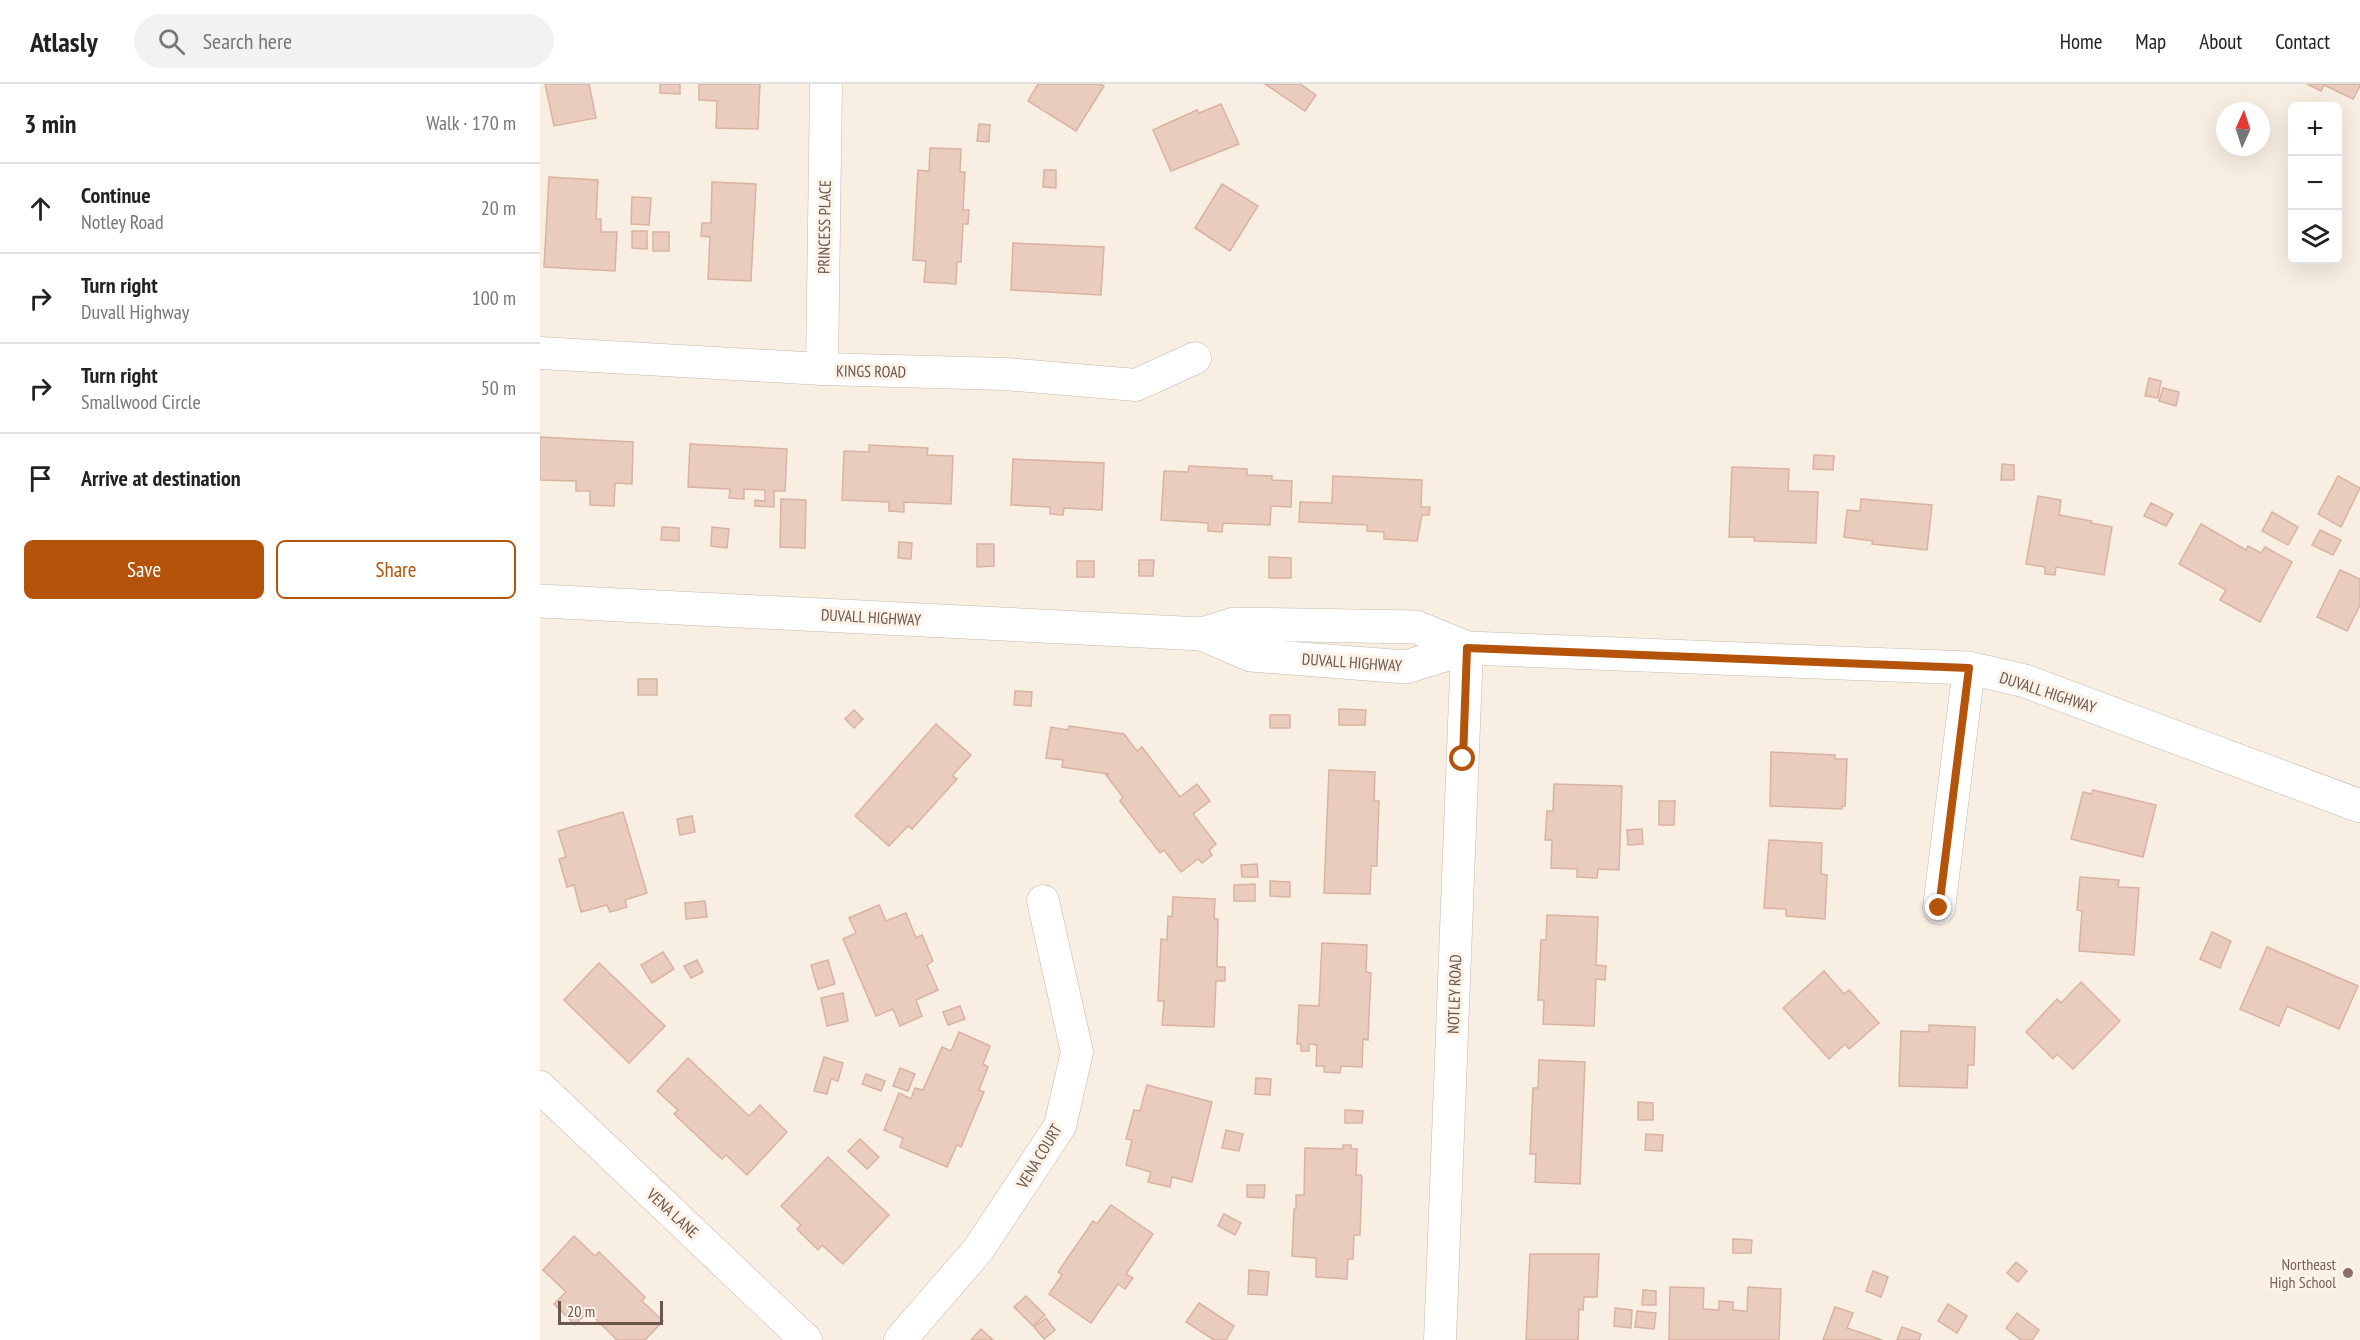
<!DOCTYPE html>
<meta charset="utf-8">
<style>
body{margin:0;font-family:"PT Sans Narrow",sans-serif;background:#f2f2f2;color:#222}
.controls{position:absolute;right:18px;top:18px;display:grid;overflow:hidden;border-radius:9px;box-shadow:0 6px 24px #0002}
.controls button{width:54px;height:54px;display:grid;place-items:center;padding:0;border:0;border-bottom:2px solid #e0e0e0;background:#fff;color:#222;font:30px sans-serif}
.compass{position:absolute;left:1676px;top:18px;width:54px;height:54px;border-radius:50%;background:#fff;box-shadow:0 6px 24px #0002;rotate:3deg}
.scale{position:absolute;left:18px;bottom:15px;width:105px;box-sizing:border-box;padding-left:6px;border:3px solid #6b564c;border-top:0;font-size:16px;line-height:21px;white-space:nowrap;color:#6b564c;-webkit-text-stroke:4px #fcf2e7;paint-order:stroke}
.stop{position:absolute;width:18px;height:18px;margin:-14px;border:4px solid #b45309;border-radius:50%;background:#fff}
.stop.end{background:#b45309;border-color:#fff;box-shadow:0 2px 6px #0008}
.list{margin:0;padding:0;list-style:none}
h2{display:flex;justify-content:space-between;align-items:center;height:78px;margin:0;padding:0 24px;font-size:26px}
h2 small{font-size:20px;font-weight:400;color:#767676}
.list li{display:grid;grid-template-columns:39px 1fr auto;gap:18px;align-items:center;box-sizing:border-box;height:90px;padding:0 24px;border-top:2px solid #e0e0e0}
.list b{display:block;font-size:22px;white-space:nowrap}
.list p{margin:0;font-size:20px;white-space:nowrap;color:#767676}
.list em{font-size:20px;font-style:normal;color:#767676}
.actions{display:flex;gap:12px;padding:18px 24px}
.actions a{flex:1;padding:14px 0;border:2px solid #b45309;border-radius:9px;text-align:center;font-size:21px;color:#b45309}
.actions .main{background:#b45309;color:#fff}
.icon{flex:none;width:33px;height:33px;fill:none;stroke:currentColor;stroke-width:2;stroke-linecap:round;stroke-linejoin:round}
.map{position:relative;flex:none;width:1820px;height:1256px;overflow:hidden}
header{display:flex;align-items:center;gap:36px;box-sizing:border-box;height:84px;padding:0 30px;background:#fff;border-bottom:2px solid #e0e0e0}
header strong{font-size:28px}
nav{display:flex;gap:33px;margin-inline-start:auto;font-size:21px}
.search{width:420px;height:54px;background:#f2f2f2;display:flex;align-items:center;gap:15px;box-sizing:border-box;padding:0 21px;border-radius:33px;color:#767676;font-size:22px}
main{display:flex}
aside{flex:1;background:#fff}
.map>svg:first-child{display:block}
.building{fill:#e9ccbe;stroke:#d9b3a0;stroke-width:1.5}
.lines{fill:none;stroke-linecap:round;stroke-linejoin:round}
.minor-casing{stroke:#c7b6ab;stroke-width:33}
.tertiary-casing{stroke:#c7b6ab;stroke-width:34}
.minor{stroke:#fff;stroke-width:32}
.tertiary{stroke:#fff;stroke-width:33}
.route{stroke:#b45309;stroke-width:8}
.education-dot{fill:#8d6e63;stroke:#fcf2e7;stroke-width:2}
.labels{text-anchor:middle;stroke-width:6;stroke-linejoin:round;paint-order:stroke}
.street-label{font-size:16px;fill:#6b564c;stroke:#fcf2e7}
.education-label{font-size:16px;fill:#785e54;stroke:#fcf2e7;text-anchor:end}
</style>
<header>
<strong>Atlasly</strong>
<div class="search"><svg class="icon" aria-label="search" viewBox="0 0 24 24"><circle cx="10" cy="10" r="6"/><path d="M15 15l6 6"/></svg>Search here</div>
<nav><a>Home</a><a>Map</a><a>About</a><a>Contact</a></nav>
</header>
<main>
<aside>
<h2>3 min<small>Walk · 170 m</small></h2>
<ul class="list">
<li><svg class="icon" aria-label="ahead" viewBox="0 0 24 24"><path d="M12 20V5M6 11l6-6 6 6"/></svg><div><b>Continue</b><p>Notley Road</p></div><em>20 m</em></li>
<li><svg class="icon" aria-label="right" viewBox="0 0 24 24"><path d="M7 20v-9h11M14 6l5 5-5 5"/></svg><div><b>Turn right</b><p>Duvall Highway</p></div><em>100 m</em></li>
<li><svg class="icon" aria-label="right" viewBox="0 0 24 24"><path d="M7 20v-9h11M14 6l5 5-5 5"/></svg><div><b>Turn right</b><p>Smallwood Circle</p></div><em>50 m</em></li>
<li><svg class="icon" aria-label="arrive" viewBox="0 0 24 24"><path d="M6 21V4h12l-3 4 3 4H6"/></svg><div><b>Arrive at destination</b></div></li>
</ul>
<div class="actions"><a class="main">Save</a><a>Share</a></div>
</aside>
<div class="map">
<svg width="1820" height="1256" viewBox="0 0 1820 1256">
<rect width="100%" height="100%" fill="#f8eee2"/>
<g class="building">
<polygon points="5,0 49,0 56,34 14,42"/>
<polygon points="120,0 140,0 140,10 120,9"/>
<polygon points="159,0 220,0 218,45 176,44 177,17 159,16"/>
<polygon points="498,0 560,0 564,2 536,47 488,17"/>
<polygon points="725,0 760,0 776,11 765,27"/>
<polygon points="1767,0 1820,0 1820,2 1813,15 1784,1 1781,7"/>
<polygon points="681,20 699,60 631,87 613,46 657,26 659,29"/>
<polygon points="439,40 450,41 449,58 437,57"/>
<polygon points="390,64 421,65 420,88 425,88 423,126 429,126 428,140 423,140 421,178 417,178 416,200 384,198 386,177 373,176 378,86 389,87"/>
<polygon points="504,86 516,86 516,104 503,103"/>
<polygon points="9,93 58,96 56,135 61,135 61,148 77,148 75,187 4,183"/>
<polygon points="172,98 216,100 211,197 168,195 170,153 161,152 162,139 171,139"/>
<polygon points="682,100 718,122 690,167 655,144"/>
<polygon points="92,113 111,114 109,141 91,140"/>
<polygon points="92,147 107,147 107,165 92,164"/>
<rect x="113" y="148" width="16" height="19"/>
<polygon points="473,159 564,163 561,211 471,206"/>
<polygon points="1609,294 1621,297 1618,314 1605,312"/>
<polygon points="1623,304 1639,308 1636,322 1619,317"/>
<polygon points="0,353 93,358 92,400 75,399 74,422 50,421 50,407 36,407 36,397 0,396"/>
<polygon points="150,360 247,365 245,407 234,407 234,423 215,422 215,416 225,417 225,406 204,405 204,415 189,414 190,405 148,403"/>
<polygon points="329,361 388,364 387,371 413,372 411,420 364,418 364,428 349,427 349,418 302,416 304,367 329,368"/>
<polygon points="1274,371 1294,372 1293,386 1273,385"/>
<polygon points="473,375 564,379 562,426 524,424 523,431 510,430 510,423 471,421"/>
<polygon points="1462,380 1474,381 1474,396 1461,396"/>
<polygon points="649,382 707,385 707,391 732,392 732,396 752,397 751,423 731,422 730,441 683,439 682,448 668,447 668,439 621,436 624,387 648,388"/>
<polygon points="1192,383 1249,385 1248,407 1278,408 1276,459 1214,457 1214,453 1189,453"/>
<polygon points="793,392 882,396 881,423 890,423 889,431 882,431 877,457 844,455 844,448 827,447 827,441 759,438 760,418 792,419"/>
<polygon points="1798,392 1820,404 1801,443 1778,430"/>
<polygon points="1498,412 1521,416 1519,431 1552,437 1551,439 1572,443 1564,491 1516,483 1515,491 1505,490 1505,483 1486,480"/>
<polygon points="241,415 266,416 265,464 240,463"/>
<polygon points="1321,415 1392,421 1387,466 1332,460 1333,457 1304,453 1307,426 1320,427"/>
<polygon points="1611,419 1633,430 1626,442 1604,432"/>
<polygon points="1732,428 1758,443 1748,461 1722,447"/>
<polygon points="1661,440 1706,466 1708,462 1721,469 1725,463 1752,478 1720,538 1680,516 1686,506 1639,480"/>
<polygon points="122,443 139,444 139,457 121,456"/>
<polygon points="172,443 189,445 187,464 171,462"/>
<polygon points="1780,446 1801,456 1793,471 1772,461"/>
<polygon points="359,458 372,459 371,475 358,474"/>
<polygon points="437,460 454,460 454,482 437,483"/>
<polygon points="729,473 751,474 751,494 729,494"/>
<polygon points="599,476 614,476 613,492 599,492"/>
<rect x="537" y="477" width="17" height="16"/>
<polygon points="1800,486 1820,495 1820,521 1807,547 1777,533"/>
<rect x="98" y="595" width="19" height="16"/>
<polygon points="475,607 492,608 491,622 474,621"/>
<polygon points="799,625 826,626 825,641 799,641"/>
<polygon points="314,626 323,635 314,644 305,635"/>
<rect x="730" y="631" width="20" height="13"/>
<polygon points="396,640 431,671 412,692 417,695 372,745 368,742 349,762 315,732"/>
<polygon points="529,642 584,650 597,667 602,663 640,713 657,700 670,717 653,730 676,760 669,766 672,771 662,779 658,775 641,788 624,766 620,769 580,717 583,713 566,691 568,690 522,683 523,676 506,674 511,643 528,646"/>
<polygon points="1231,668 1295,671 1295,675 1307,675 1305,722 1302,722 1302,725 1230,722"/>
<polygon points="789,686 835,688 834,717 839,717 837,773 837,782 831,782 830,810 784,809"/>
<polygon points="1014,700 1082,702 1079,786 1058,785 1057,794 1037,793 1037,785 1011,784 1012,756 1005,756 1007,727 1013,727"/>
<polygon points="1553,706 1616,721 1603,773 1531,755 1543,708 1552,710"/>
<polygon points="1119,717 1135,717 1134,741 1119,741"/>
<polygon points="83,728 107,809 85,816 87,823 70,828 67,821 41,828 34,801 27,803 19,775 26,773 18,747"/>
<polygon points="152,732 155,748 140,751 137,735"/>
<polygon points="1102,745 1103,760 1088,761 1087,746"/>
<polygon points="1229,756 1282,759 1281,790 1287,791 1285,835 1246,832 1246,825 1224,824"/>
<polygon points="717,780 718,793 702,793 701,781"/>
<polygon points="1540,793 1579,796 1578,803 1599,804 1594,871 1539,867 1542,827 1537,826"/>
<polygon points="730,797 750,798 750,813 730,812"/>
<polygon points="715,800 715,817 694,817 694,801"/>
<polygon points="633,813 675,815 674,835 678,835 677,883 685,883 685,897 676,897 674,943 622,941 624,917 618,917 621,855 627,856 628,832 632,833"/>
<polygon points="165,817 167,833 146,835 145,819"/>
<polygon points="339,821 346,837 366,829 376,854 382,851 383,853 393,877 387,881 398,906 376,916 382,932 360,942 353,925 336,932 303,855 316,849 309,834"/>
<polygon points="1007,831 1058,833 1056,881 1066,882 1065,896 1056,895 1054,942 1003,940 1004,916 998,916 1001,856 1006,856"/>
<polygon points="1672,848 1691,857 1680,884 1660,875"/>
<polygon points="782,859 827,861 826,888 831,889 828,956 823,955 822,983 801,982 800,989 784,988 784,982 776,982 777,961 769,960 769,967 761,967 761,960 757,960 759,921 779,922"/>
<polygon points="1727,863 1818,902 1799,945 1747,922 1739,942 1700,925"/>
<polygon points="123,868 134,885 112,899 101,881"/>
<polygon points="157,876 163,888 151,894 144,882"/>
<polygon points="288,876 295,900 278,905 271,881"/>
<polygon points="59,879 125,942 89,979 24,916"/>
<polygon points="1284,887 1304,910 1309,906 1339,939 1309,965 1305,960 1289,975 1243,924"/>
<polygon points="1541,898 1580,937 1533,985 1517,970 1513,975 1486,948 1517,915 1521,919"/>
<polygon points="303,909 308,937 287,942 281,914"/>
<polygon points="420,922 425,935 408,941 403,928"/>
<polygon points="1389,941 1435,943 1434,981 1428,981 1427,1004 1359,1002 1361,947 1389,948"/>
<polygon points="419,948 450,962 443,980 448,983 439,1006 444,1008 421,1063 417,1061 407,1083 360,1063 363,1054 344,1046 359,1009 371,1015 375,1004 383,1006 402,963 411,967"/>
<polygon points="284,973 303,979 298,997 291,995 287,1010 274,1007"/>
<polygon points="148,974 209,1032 220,1021 247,1048 207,1091 186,1071 182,1075 173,1067 134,1030 138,1026 117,1007"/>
<polygon points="999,976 1045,978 1040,1100 995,1098 996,1070 990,1070 993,1004 998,1004"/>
<polygon points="360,984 375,990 368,1007 353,1002"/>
<polygon points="326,990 345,997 341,1007 322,1000"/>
<polygon points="716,994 731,995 730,1011 715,1010"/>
<polygon points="607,1001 672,1018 652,1098 632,1093 630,1103 608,1098 611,1088 586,1081 592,1056 586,1055 594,1026 600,1027"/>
<polygon points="1098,1018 1113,1019 1113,1036 1098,1036"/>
<polygon points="805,1026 823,1027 822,1039 805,1039"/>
<polygon points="686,1046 703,1050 699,1067 682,1064"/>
<polygon points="1106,1050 1123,1051 1122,1067 1105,1066"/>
<polygon points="320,1055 339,1073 327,1085 308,1067"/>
<polygon points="803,1061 811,1061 811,1065 817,1065 816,1091 821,1091 822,1094 820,1151 814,1151 813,1175 808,1175 807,1195 776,1193 776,1174 752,1172 754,1125 756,1125 756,1111 764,1111 765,1064 803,1065"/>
<polygon points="288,1073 349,1131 303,1180 282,1161 278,1166 257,1145 261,1141 241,1122"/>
<polygon points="707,1101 725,1101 724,1114 707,1113"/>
<polygon points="571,1121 613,1150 586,1190 593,1194 585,1205 578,1200 551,1239 509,1210 522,1191 518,1188 553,1137 557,1140"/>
<polygon points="684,1130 701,1139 695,1151 678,1142"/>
<polygon points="34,1152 55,1172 59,1168 105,1213 102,1217 123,1237 105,1256 77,1256 48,1227 35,1241 14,1220 26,1208 3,1186"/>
<polygon points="1193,1155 1212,1156 1211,1169 1193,1169"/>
<polygon points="990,1170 1059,1170 1057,1213 1044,1213 1043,1226 1039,1225 1038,1256 986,1256"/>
<polygon points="1476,1178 1487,1187 1478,1198 1467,1189"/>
<polygon points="709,1186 729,1188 727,1211 708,1210"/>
<polygon points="1333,1187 1348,1193 1341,1213 1326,1207"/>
<polygon points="1130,1203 1164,1204 1163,1225 1179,1226 1179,1217 1193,1218 1193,1226 1207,1227 1208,1203 1241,1205 1239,1256 1129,1256"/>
<polygon points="1103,1206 1116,1207 1116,1221 1102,1221"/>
<polygon points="486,1212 505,1231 493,1242 474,1223"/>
<polygon points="659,1219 694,1242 686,1256 674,1256 646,1238"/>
<polygon points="1408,1220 1427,1232 1417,1249 1398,1237"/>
<polygon points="1295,1223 1313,1229 1307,1244 1342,1256 1283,1256"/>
<polygon points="1075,1224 1092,1226 1091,1244 1074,1242"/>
<polygon points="1097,1227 1116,1229 1114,1245 1095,1243"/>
<polygon points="1477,1229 1499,1246 1492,1256 1481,1256 1466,1244"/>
<polygon points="506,1234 515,1246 504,1255 494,1243"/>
<polygon points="1362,1243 1381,1250 1379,1256 1357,1256"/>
<polygon points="441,1245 453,1256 431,1256"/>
</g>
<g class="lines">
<defs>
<g id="minor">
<polyline points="0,269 282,285 465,290 596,301 655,274"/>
<polyline points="282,285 286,0"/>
<polyline points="1399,824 1429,584"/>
<polyline points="0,1003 266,1256"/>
<polyline points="360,1256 438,1166 520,1042 537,968 503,817"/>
<polyline points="900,1256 927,564"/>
</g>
<g id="tertiary">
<polyline points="0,517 662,550 694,540 876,543 927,564"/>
<polyline points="662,550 711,571 866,583 927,564 1429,584 1485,597 1820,722"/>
</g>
</defs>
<use href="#minor" class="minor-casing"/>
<use href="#tertiary" class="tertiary-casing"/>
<use href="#minor" class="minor"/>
<use href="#tertiary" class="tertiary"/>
</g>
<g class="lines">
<polyline class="route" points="923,675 927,564 1429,584 1399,824"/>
</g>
<circle class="education-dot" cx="1808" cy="1189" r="6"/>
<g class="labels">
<g class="street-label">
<text transform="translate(284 143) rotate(-89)" y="6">PRINCESS PLACE</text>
<text transform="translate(331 287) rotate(1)" y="6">KINGS ROAD</text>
<text transform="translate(331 533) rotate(3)" y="6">DUVALL HIGHWAY</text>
<text transform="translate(812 578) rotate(4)" y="6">DUVALL HIGHWAY</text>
<text transform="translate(1508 608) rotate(18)" y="6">DUVALL HIGHWAY</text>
<text transform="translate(914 910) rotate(-88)" y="6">NOTLEY ROAD</text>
<text transform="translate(499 1072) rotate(-59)" y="6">VENA COURT</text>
<text transform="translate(133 1129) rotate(43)" y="6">VENA LANE</text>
</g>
<g class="education-label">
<text x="1796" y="1186">Northeast<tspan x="1796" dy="18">High School</tspan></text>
</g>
</g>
</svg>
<div class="controls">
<button>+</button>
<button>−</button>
<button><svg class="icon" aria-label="layers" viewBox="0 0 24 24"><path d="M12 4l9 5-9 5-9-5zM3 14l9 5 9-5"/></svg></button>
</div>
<svg class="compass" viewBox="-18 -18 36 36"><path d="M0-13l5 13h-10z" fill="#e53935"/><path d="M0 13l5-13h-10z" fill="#767676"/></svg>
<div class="scale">20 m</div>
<div class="stop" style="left:923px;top:675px"></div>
<div class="stop end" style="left:1399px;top:824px"></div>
</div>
</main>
